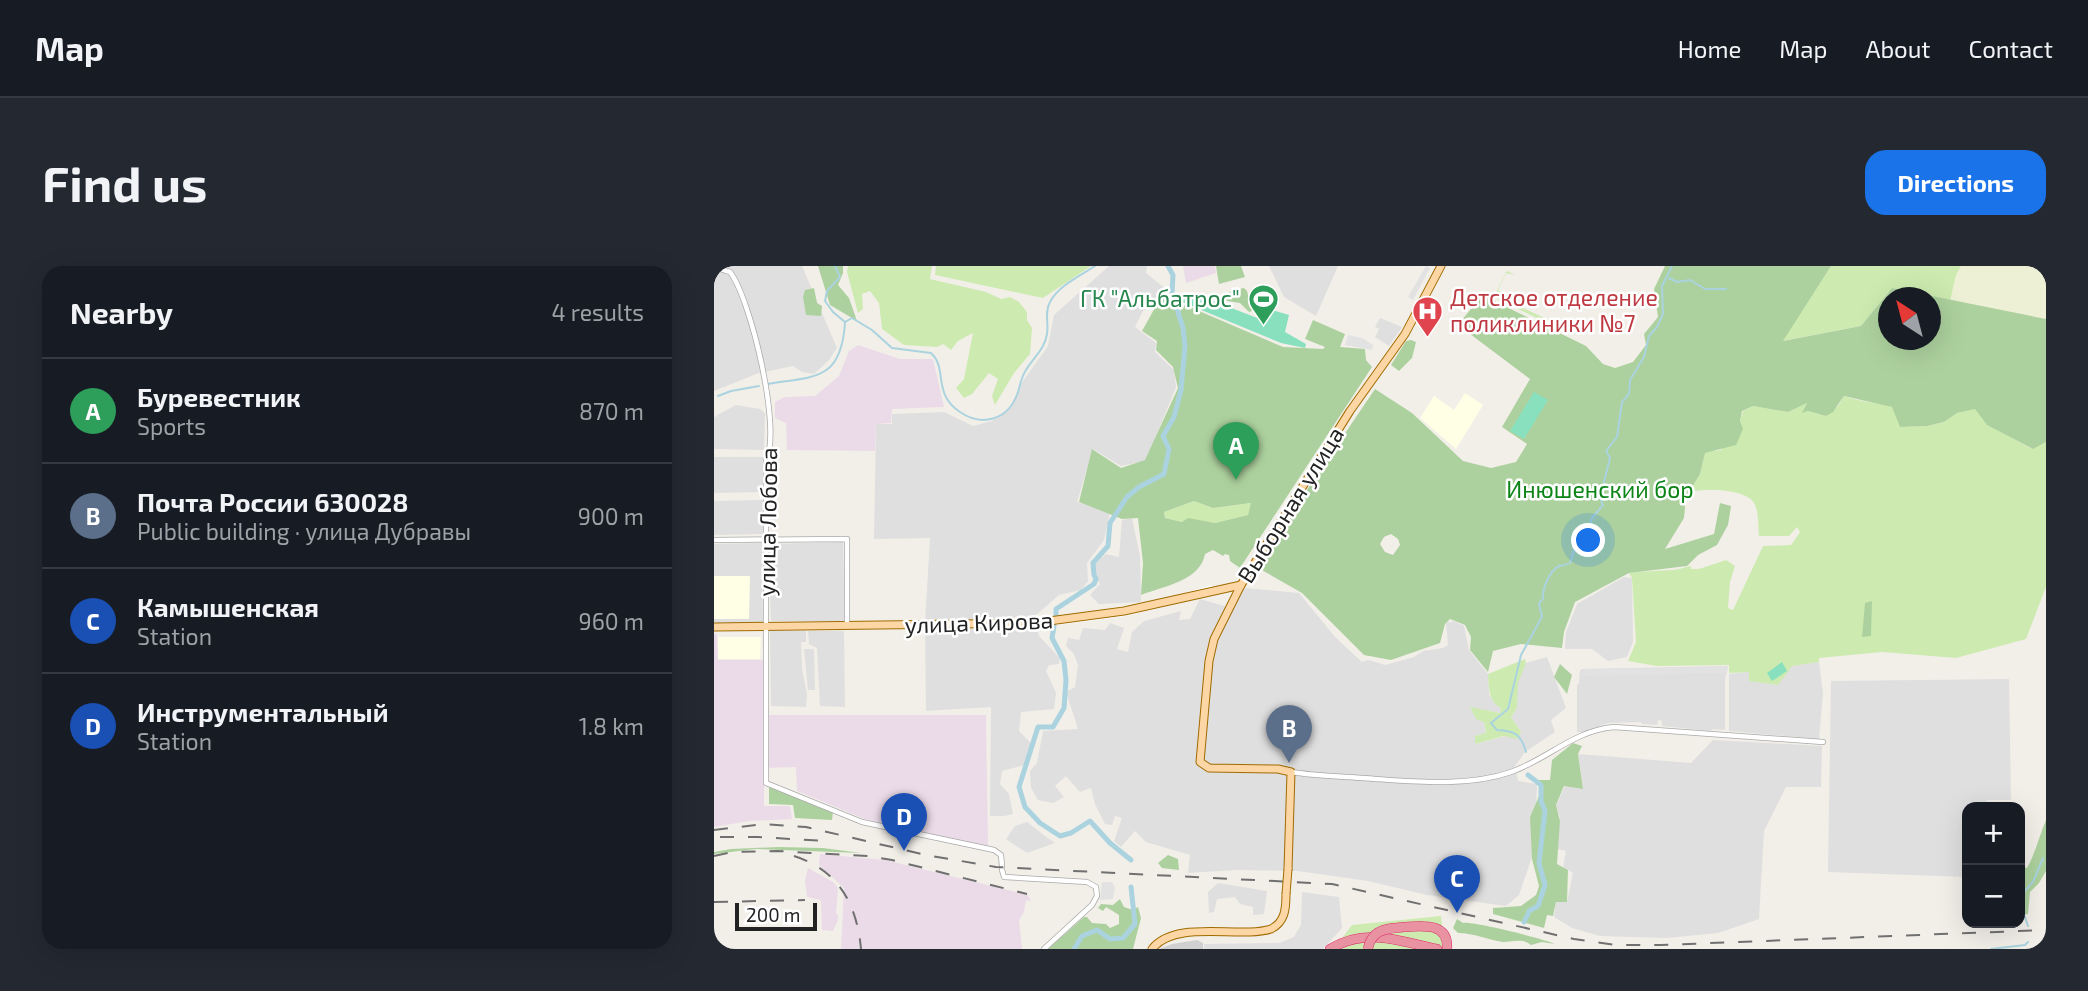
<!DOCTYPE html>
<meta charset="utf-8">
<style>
body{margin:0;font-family:"Exo 2",sans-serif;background:#242831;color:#f1f3f6}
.controls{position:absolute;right:21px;bottom:21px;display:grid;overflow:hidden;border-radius:14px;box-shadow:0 7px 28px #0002}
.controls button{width:63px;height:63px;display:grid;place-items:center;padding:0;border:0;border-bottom:2px solid #363941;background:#171b24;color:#f1f3f6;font:35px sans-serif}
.compass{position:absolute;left:1164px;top:21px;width:63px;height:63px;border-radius:50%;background:#171b24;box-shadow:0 7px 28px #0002;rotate:324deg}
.scale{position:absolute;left:21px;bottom:18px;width:82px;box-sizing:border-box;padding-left:7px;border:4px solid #222;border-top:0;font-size:19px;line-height:24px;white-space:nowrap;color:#222;-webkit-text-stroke:5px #fff;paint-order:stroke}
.you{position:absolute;left:875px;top:275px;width:24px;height:24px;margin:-18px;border:5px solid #fff;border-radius:50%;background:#1a73e8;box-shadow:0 0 0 10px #1a73e833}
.badge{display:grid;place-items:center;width:46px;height:46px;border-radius:50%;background:#1a73e8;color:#fff;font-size:23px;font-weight:700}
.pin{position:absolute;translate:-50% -58px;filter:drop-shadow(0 2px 4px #0008)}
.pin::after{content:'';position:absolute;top:37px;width:24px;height:21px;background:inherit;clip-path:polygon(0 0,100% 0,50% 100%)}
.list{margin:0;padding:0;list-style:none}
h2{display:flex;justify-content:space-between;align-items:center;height:91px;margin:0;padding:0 28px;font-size:30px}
h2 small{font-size:23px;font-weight:400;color:#9ea1a6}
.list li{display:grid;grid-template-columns:46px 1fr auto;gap:21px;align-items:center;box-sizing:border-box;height:105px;padding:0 28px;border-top:2px solid #363941}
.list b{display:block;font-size:26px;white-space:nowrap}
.list p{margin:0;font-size:23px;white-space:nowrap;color:#9ea1a6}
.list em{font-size:23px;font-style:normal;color:#9ea1a6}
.map{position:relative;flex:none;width:1332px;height:683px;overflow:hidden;border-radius:21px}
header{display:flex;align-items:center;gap:42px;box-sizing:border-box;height:98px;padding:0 35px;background:#171b24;border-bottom:2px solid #363941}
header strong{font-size:33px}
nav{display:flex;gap:38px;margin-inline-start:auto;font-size:24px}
.intro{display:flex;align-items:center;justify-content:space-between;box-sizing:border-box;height:168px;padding:0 42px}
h1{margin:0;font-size:49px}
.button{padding:18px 32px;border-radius:21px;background:#1a73e8;color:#fff;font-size:24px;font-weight:700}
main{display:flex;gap:42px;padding:0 42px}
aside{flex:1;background:#171b24;border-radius:21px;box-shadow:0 7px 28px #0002}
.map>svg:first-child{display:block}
.residential{fill:#e0dfdf}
.industrial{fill:#ebdbe8}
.education{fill:#ffffe5}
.religious{fill:#d0d0d0}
.farmland{fill:#eef0d5}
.grass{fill:#cdebb0}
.forest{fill:#add19e;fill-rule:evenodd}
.pitch{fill:#88e0be}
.parking{fill:#e2e2e2}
.pier{fill:#fff}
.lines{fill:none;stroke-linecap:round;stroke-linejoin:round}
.stream{stroke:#aad3df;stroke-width:2}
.river{stroke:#aad3df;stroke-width:5}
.minor-casing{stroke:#a9a9a9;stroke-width:6}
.major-casing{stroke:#a06b00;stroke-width:9}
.highway-casing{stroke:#dc2a67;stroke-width:10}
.minor{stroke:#fff;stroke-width:4.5}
.major{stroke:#fcd6a4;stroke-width:7}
.highway{stroke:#e892a2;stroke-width:9}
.rail{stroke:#707070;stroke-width:2;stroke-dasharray:14 14;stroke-linecap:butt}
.major-bridge-casing{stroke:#a06b00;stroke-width:9;stroke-linecap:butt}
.highway-bridge-casing{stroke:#dc2a67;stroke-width:10;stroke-linecap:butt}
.major-bridge{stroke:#fcd6a4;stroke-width:7}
.highway-bridge{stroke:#e892a2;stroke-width:9}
.labels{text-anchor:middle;stroke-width:5;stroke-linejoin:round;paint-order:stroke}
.health-label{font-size:23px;fill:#be3a42;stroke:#fff;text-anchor:start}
.leisure-label{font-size:23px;fill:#27864d;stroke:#fff;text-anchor:end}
.park-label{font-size:23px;fill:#0c8416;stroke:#fff}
.street-label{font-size:23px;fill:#222;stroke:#fff}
</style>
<header>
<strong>Map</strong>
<nav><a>Home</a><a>Map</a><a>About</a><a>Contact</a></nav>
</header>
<div class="intro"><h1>Find us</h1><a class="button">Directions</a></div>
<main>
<aside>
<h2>Nearby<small>4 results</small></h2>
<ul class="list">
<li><span class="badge" style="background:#2e9e5b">A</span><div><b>Буревестник</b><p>Sports</p></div><em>870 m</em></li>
<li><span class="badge" style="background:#5c6f8a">B</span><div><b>Почта России 630028</b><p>Public building · улица Дубравы</p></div><em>900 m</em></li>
<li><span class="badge" style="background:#1a4fb4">C</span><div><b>Камышенская</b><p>Station</p></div><em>960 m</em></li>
<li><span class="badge" style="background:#1a4fb4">D</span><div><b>Инструментальный</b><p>Station</p></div><em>1.8 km</em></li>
</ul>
</aside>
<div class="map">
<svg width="1332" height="683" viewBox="0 0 1332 683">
<rect width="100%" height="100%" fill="#f2efe9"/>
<g class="residential">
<polygon points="0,0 88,0 123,82 115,94 100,108 88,106 79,100 45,107 0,125"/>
<polygon points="395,0 433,0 432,7 453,24 452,35 429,45 421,61 442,77 441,86 460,104 462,121 432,195 407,200 379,183 363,236 396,246 390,274 373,297 374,315 367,324 345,329 320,351 325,370 346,392 345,398 335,399 332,405 342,427 340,443 307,446 305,465 318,478 311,499 288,505 286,518 295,528 299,548 290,550 276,550 277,441 212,445 211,357 216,272 160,273 162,158 178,158 178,148 230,146 259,160 278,155 295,143 309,115 334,80 340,49"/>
<polygon points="555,0 624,0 602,50 570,31"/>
<polygon points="666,52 688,61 675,80 661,71 665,63 661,61"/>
<polygon points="22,139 46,143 51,147 50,184 0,183 0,151 3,150 0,144 3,149"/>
<polygon points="0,191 49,191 49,226 0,227"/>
<polygon points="49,234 50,268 0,269 0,235"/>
<polygon points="418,252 426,290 427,336 385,338 376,329 386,318 377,302 392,288 405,291 408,254"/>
<polygon points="129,276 131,355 57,355 54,278"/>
<polygon points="48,277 49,357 0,358 0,278"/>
<polygon points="910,311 918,312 919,376 913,391 894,395 878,383 851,383 852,366 863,338"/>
<polygon points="530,322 585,327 622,372 648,396 655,394 671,399 700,391 709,385 729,382 734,379 732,357 740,355 750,360 755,384 774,408 775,429 787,441 786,447 757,442 770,456 772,468 761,470 761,478 807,466 797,451 803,442 803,417 812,397 833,391 852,442 837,454 841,466 811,486 801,500 804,515 823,518 822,543 818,550 818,591 805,629 792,640 713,629 654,615 584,605 522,604 474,607 476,589 432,576 421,565 407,581 400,575 408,552 401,550 398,559 391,558 381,538 377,522 366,526 352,510 341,520 350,531 339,537 324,534 317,522 316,505 323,497 329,465 364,463 352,426 361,421 364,399 360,388 352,380 354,372 365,374 369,362 391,364 396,357 410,362 403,383 414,386 418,366 430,355 467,345 465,354 476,353 486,333 517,342"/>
<polygon points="56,365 92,365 92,376 87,376 88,402 93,429 92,441 57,440"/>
<polygon points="94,365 130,365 131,441 106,440 103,382 95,378"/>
<polygon points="90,383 100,383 101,424 94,424"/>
<polygon points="1105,396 1109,427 1105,473 1015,465 1015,408"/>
<polygon points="1014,400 1011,414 1011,464 998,463 997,465 948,460 948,455 944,454 943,459 928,458 927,456 894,457 870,466 863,466 863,419 865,417 866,405 868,403"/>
<polygon points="1295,413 1297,534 1273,534 1272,541 1253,541 1253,611 1114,606 1117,415"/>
<polygon points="999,474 1108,480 1107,521 1072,521 1050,565 1045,653 1004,667 953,672 886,670 858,662 840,651 842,636 853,636 859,607 849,601 852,585 843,583 846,551 842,540 851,520 869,523 864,488 977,497"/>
<polygon points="313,556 331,570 341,577 313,587 292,573 301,560"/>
<polygon points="504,617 553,625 550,648 539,649 539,641 526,638 521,631 503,633 500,646 495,647 494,626"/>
<polygon points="588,626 625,631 628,662 609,683 490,683 490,678 565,677 580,671 587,659"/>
</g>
<g class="industrial">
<polygon points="462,0 501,0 502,7 472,17 469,0"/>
<polygon points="144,79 186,93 219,93 230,141 178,143 177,157 162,158 161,185 73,184 72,157 61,152 61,136 71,131 101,130 125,110 135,85"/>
<polygon points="0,368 3,368 4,394 50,394 52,449 272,449 274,583 151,553 83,525 82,501 50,502 50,540 76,540 78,553 35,555 0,561"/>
<polygon points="106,588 171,594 314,629 317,635 312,634 310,646 305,654 308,683 127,683 130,622 105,599"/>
<polygon points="94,602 119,616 124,622 122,648 124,649 124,654 119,665 108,664 107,634 93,631 91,615"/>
</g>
<g class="education">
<polygon points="751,127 769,139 742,183 706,152 720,130 740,144"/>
<polygon points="0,310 36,310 35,353 0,353"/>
<polygon points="4,371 47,371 46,393 4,393"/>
</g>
<polygon class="religious" points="483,674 489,677 489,683 445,683 458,678"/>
<polygon class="farmland" points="1247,0 1332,0 1332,53 1235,36 1242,9"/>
<g class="grass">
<polygon points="134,0 218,0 216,13 272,26 287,33 296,31 305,36 313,46 313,54 318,62 316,88 300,107 281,139 278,130 284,113 275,107 258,128 250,132 242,122 250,113 259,67 244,75 237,84 229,78 223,81 190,79 168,63 165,37 156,25 148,28 149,43 144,47 133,6"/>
<polygon points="222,0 377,0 329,32 221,9"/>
<polygon points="1117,0 1247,0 1242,9 1236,35 1178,22 1147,60 1068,75"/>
<polygon points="793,5 801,9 792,7 784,24 789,27 787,32 835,54 831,56 780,31 792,6"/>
<path d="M1130 130C1146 136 1162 136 1179 141L1186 161 1213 160 1230 156 1243 147 1261 142 1274 159 1318 183 1332 176V321L1312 373 1242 392 1168 386 1105 392V396L1078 400 1064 419 1035 415V406L1015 407V399L943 400 914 395 922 376 918 312 915 307C930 305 944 305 958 304 964 304 971 301 977 300V303H985L1012 294 1021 300 1016 316 1014 342 1019 344 1049 280 1077 279 1086 266 1083 261 1075 270H1045C1044 260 1045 245 1040 237 1032 223 995 223 981 225L977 222 986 208 991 186 1007 184 1026 155 1029 145 1039 140 1074 146 1094 136 1089 146 1094 145 1112 150 1124 140Z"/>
<polygon points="480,235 499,242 538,237 534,249 501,257 474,253 468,256 451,252 450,246"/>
<path d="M811 393 812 397 804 417 803 442 797 451 807 466 804 473 790 470 761 478V470L772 467 770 456 762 453 756 441 786 447 787 442C774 435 775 422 774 408Z"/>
<polygon points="727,650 731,683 620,683 638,659"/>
</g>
<g class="forest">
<polygon points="104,0 129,0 129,7 124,19 135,32 143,55 116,39"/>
<polygon points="502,0 527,0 531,11 505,18"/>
<path d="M951 0H1117L1069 75 1147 60 1178 22 1332 53V176L1319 183 1273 159 1261 143 1243 147 1230 156 1213 160 1186 161 1178 141 1130 130 1119 146 1112 150 1094 145 1088 147 1093 137 1074 146 1039 140 1028 145 1026 155 1029 163 1022 179 991 187 986 208 972 231 970 252 951 283 1000 268 1006 237 1017 240 1014 259 1003 279 984 289 973 300 915 307 861 336 850 366 848 382 807 378 779 385 774 406 756 384 757 371 751 359 736 353 731 358 726 377 677 394 650 389 588 327 546 303 596 219 661 123 698 147 749 195 777 202 802 196 813 178 788 161 816 113 744 59 768 29 872 80 889 98 901 102 919 96 932 79 930 68 944 51 940 23ZM1174 32H1216V74H1174ZM677 268 684 273 686 279 679 289 671 286 666 278 670 271Z"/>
<polygon points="100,22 103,37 108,40 107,50 92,49 89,31 91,24"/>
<polygon points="530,22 533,25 538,45 535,46 526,37 507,34 506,31 520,24"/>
<path d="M447 31 466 45 471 39 569 81 609 83 611 81 591 73 599 54 631 68 626 81 651 83 652 94 658 101 526 302 516 295 515 289 511 288 509 290 499 284 491 288C486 315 450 320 427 329L429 297 424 252 408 253 365 236 378 183 407 202 431 194 464 122 459 101 442 84 443 75 428 65ZM480 235 499 242 537 237 534 249 501 257 474 252 468 256 451 252 450 246Z"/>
<polygon points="697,74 702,76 698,92 685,105 677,99 692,75"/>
<polygon points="1158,335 1157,370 1148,371 1151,337"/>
<polygon points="846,398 858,409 853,428 840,411"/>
<polygon points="859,477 868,480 864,488 869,523 850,520 842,539 846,555 843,598 854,604 853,636 842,636 839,650 833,649 830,662 779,648 779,642 807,640 822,629 825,620 818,593 816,551 825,530 825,514 836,514 838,494"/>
<polygon points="55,521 119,546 118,554 81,552 79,539 55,538"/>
<path d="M1332 554V605L1325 617 1316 626 1314 648 1306 649V600L1313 602C1322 586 1325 570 1332 554Z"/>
<polygon points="64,581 109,582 147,587 41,583 0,588 0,586 17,583"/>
<polygon points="454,589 464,593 465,604 448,602 444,597"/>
<polygon points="406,633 410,641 419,644 424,641 427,652 419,683 334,683 370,651 373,651 378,657 392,658 396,662 405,658 405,649 392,641 389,645 384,642 387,638 399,639"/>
<path d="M743 653 749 657C758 655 831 673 841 678L828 676 817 679C809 672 799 676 789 676 774 674 760 667 744 667L739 662Z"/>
</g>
<g class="pitch">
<polygon points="463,28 502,36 551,55 558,44 575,49 571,66 592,78 591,82 567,77 461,33"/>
<polygon points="820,126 834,134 810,173 796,165"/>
<polygon points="1068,396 1073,405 1058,415 1053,407"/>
</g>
<g class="parking">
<polygon points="712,0 716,2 699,34 694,31"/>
<polygon points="634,69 648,72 659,79 658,84 631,79"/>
<polygon points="1014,401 1013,407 866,410 871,403"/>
<polygon points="388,616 398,616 401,622 399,633 386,634"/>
</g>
<polygon class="pier" points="498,319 500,329 412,350 320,362 268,364 268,354 365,348 451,332"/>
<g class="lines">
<g class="stream">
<path d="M121 0 126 11 113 25 111 35 119 46 131 56 138 52 158 64 178 82 217 87C234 102 218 128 246 146 268 161 293 154 303 129 306 121 307 111 312 104 319 92 331 83 333 68 335 57 330 47 336 36 344 20 366 10 381 0"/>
<polyline points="955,12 963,16 976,14 991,23 1012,23"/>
<path d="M53 118C100 110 127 116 131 57"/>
<polyline points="4,130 17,125 45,120"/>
<path d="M812 486C807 468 801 465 783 464L777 457 794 443 807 389 828 351 825 337 829 333C828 324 835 305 845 300 849 299 853 299 856 297L860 285 874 265 878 252 889 239 886 232 896 192 892 185 903 171 908 136 915 128 916 114 930 91 935 70 943 61 949 48 948 20 958 0"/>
<polyline points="1306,630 1319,616 1329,592"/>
<polyline points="1306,637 1314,660"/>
<polyline points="1277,683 1311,679 1314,676"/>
</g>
<g class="river">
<polyline points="342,351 342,343 380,318 382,313 380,309 379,297 394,280 396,257 413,231 425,221 450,208 455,183 449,170 460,151 467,124 471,80 469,62 458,27 459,9 454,0"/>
<polyline points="340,360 338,372 350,395 352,414 350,442 339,461 324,461 305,521 311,541 326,557 346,570 357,567 376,555 396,577 417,594"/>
<polyline points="814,509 827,519 827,535 831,545 825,597 831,619 824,640 815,645"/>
<polyline points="810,656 814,648"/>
<polyline points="360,683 368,670 383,664 396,673 409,672 421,658 417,621"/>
</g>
<defs>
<g id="minor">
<path d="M0 1 16 6C37 33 68 165 52 194V517L148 556 280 584 287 589 288 600"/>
<polyline points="0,274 133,273 133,360"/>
<path d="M578 506C601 510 624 510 648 512 696 515 751 522 797 506 832 494 861 464 900 461L1109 476"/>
<polyline points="288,604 290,611 373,616 382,621 383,630 378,639 330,683"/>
</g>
<g id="major">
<polyline points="0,361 320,357 410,345 527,319"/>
<polyline points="574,603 577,506 564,503 495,502 486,496 495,395 500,373 527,319 636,145 691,68 727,0"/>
<path d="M438 683C462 653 524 673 557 663 571 656 572 643 572 628"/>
</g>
<path id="highway" d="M616 683C652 661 685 675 723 683"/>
</defs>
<use href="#minor" class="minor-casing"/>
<use href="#major" class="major-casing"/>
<use href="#highway" class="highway-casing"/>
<use href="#minor" class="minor"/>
<use href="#major" class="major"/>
<use href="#highway" class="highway"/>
<g class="rail">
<polyline points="0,564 50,558 92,561 212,589 282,601 618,618 860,673 901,679 947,679 1332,664"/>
<polyline points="6,571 44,571 111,575"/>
<polyline points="0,590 18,586 63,585 154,590 178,594 313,628"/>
<path d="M80 590C125 604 143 639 147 683"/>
<polyline points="0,636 91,634"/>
</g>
<defs>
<polyline id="major-bridge" points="572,628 574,603"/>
<path id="highway-bridge" d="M654 683C655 677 657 672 662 668 669 662 681 662 690 661 708 660 735 656 733 683"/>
</defs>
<use href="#major-bridge" class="major-bridge-casing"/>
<use href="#highway-bridge" class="highway-bridge-casing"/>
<use href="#major-bridge" class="major-bridge"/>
<use href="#highway-bridge" class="highway-bridge"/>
</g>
<defs>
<symbol id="stadium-pin" viewBox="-11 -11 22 30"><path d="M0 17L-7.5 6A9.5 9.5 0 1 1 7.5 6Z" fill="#2e9e5b" stroke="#fff"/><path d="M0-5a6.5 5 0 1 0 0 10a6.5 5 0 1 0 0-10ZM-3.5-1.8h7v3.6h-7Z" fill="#fff"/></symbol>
<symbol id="hospital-pin" viewBox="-11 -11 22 30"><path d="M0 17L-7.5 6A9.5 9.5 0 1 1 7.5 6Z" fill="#e0444e" stroke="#fff"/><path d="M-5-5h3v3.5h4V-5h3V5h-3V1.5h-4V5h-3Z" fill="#fff"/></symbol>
</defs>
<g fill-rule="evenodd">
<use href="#stadium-pin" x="532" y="16" width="35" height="47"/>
<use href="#hospital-pin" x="696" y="28" width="35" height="47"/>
</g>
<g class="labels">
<g class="health-label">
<text x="736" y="40">Детское отделение<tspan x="736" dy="26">поликлиники №7</tspan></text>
</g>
<g class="leisure-label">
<text x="526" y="41">ГК "Альбатрос"</text>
</g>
<g class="park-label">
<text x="886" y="232">Инюшенский бор</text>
</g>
<g class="street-label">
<text transform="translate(577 239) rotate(-58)" y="8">Выборная улица</text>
<text transform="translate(54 256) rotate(-89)" y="8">улица Лобова</text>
<text transform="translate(265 357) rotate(-2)" y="8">улица Кирова</text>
</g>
</g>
</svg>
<div class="controls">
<button>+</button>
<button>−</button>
</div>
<svg class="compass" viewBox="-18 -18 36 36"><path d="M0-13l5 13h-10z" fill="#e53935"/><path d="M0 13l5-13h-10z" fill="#9ea1a6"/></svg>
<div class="scale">200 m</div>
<div class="you"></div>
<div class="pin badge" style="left:522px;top:214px;background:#2e9e5b">A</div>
<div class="pin badge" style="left:575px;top:497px;background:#5c6f8a">B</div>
<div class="pin badge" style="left:743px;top:647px;background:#1a4fb4">C</div>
<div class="pin badge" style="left:190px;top:585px;background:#1a4fb4">D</div>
</div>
</main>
